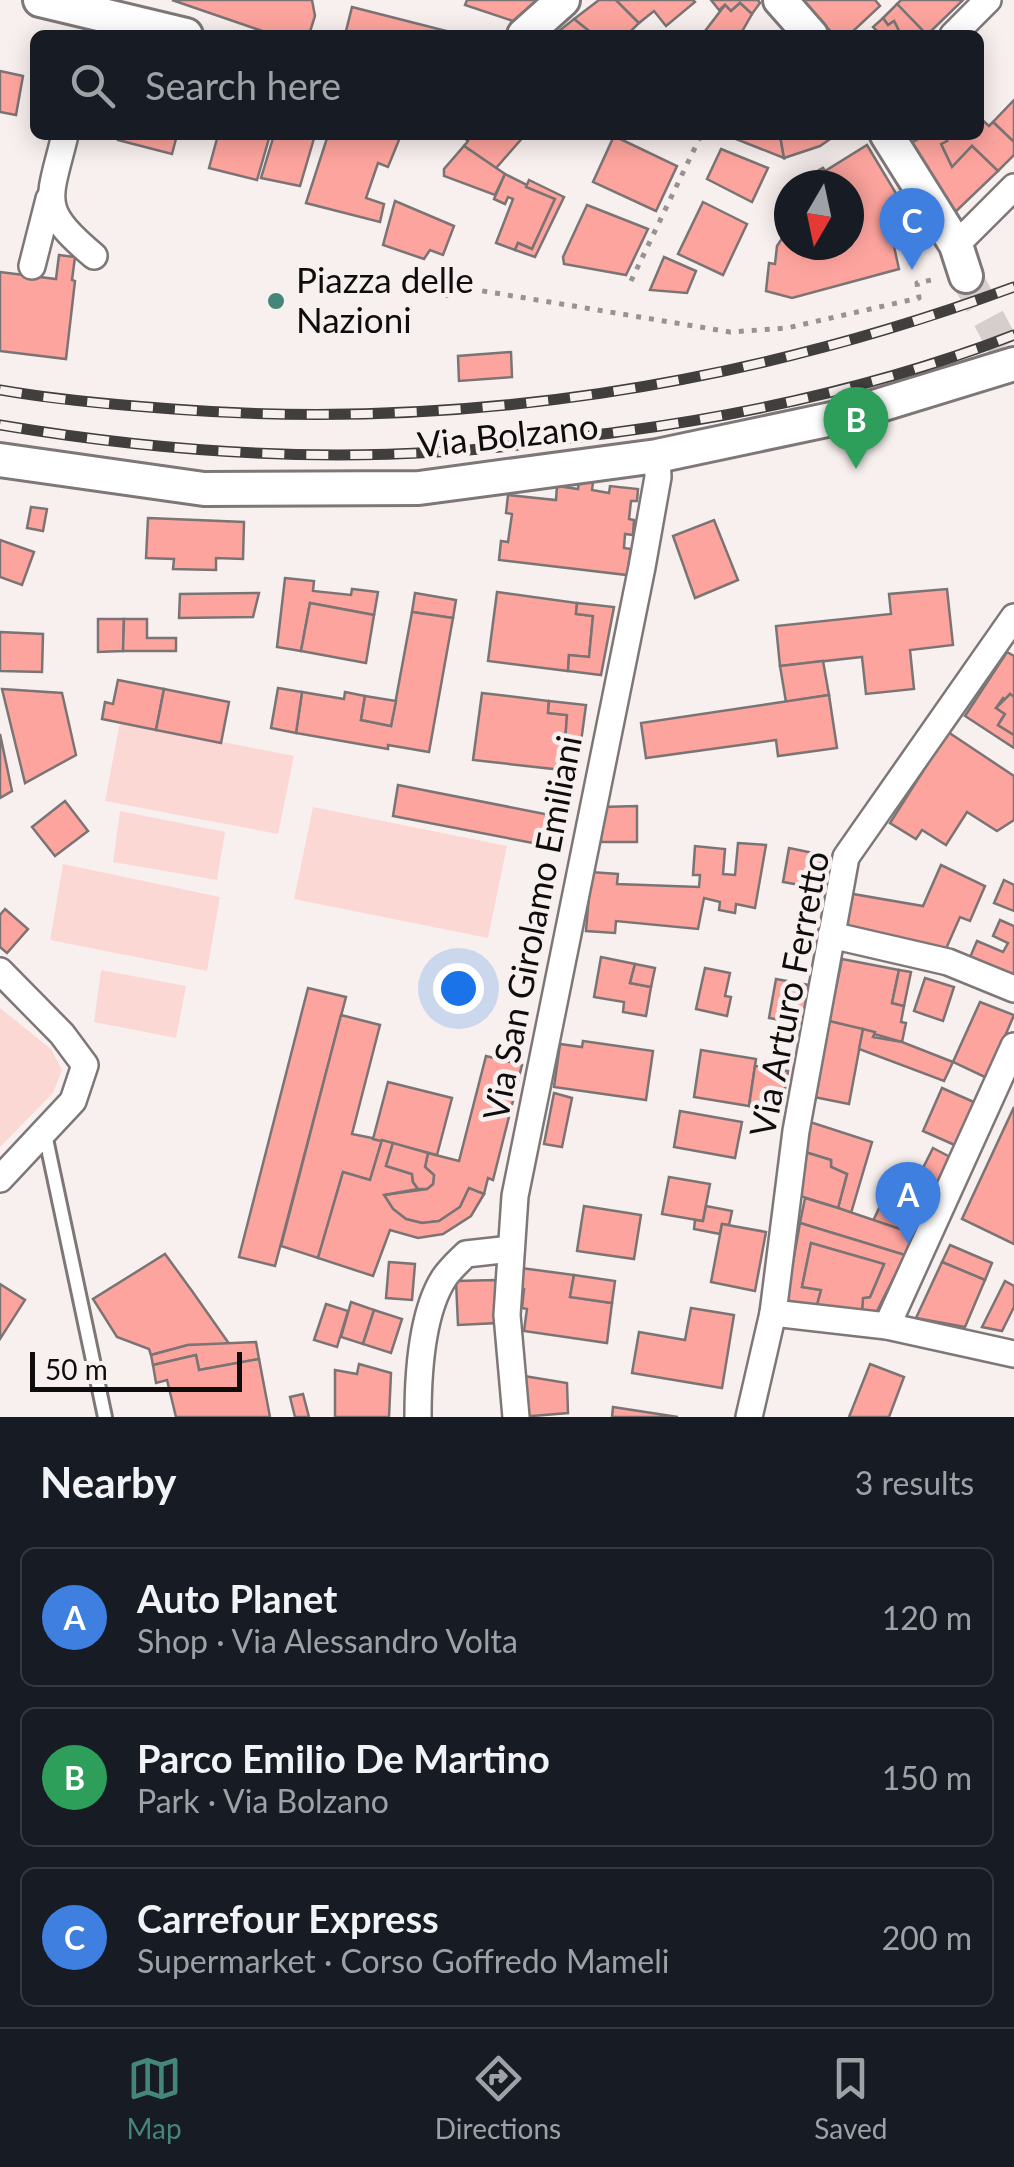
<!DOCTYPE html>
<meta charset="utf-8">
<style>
body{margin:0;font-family:Lato,sans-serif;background:#242831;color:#f1f3f6}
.compass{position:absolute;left:774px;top:170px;width:90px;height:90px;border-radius:50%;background:#171b24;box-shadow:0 5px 25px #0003;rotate:189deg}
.scale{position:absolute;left:30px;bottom:25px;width:212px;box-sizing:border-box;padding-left:10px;border:5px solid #0e0c0c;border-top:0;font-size:28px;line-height:35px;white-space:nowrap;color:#0e0c0c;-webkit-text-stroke:8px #f8f0ef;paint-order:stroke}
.you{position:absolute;left:458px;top:988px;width:35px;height:35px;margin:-25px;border:8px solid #fff;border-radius:50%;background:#1a73e8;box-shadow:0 0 0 15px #1a73e833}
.badge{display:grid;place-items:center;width:65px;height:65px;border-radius:50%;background:#448678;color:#fff;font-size:32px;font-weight:700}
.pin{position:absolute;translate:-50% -82px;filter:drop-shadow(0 2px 5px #0008)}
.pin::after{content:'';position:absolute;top:52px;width:35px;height:30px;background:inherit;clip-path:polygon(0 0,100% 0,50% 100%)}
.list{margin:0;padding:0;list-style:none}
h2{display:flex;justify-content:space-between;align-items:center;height:130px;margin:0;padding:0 40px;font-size:42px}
h2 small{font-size:32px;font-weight:400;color:#9ea1a6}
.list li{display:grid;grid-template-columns:65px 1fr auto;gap:30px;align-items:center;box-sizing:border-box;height:140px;margin:0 20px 20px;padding:0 20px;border:2px solid #363941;border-radius:15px}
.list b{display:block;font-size:38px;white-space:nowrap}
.list p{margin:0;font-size:32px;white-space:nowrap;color:#9ea1a6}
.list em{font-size:32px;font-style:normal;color:#9ea1a6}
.icon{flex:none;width:55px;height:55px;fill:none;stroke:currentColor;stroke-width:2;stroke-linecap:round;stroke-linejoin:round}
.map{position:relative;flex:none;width:1014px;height:1417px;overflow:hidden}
.search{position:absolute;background:#171b24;box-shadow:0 5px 25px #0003;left:30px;right:30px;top:30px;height:110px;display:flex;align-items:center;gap:25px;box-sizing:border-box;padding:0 35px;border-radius:15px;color:#9ea1a6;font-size:38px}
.sheet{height:610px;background:#171b24}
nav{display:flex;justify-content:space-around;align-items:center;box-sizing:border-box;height:140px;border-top:2px solid #363941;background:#171b24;font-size:28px;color:#9ea1a6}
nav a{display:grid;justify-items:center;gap:5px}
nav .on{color:#448678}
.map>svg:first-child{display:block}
.green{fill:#fcd8d5}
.building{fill:#fea49e;stroke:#7b7474;stroke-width:2.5}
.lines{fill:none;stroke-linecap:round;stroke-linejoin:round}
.tertiary-tunnel{stroke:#d5cecd;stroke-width:32;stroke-dasharray:32 16;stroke-linecap:butt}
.service-casing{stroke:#7e7777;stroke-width:18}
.minor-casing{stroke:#7e7777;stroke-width:30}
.tertiary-casing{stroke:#7e7777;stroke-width:38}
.path{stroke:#989392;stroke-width:5;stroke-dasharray:5 8;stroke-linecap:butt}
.service{stroke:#fff;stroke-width:12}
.minor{stroke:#fff;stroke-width:25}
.tertiary{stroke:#fff;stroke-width:32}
.rail-casing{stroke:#413e3e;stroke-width:11}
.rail{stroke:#f8f0ef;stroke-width:8;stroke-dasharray:22;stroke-linecap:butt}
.poi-dot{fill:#448678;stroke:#f8f0ef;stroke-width:4}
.labels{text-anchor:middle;stroke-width:9;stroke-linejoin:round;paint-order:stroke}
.poi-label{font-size:35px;fill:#0e0c0c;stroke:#f8f0ef;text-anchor:start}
.street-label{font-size:35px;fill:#0e0c0c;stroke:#f8f0ef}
</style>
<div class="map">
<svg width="1014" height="1417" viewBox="0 0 1014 1417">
<rect width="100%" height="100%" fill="#f8f0ef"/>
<g class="green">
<polygon points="120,722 294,756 278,834 105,801"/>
<polygon points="313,807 507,846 488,938 294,899"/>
<polygon points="120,811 225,832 217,880 113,862"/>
<polygon points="63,864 220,897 207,971 50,940"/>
<polygon points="101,970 186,986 176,1038 94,1022"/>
<polygon points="0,1008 51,1049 62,1070 53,1093 0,1147"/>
</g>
<g class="building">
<polygon points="172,0 312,0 315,16 309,35 274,35"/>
<polygon points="467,0 538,0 513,21 465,5"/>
<polygon points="599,0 616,0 639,23 627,35 594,35 574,19"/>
<polygon points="616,0 693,0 695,2 666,26 654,11 639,23"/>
<polygon points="711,0 758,0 760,3 752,14 740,3 731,11 725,5 719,10"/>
<polygon points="802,0 875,0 880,6 849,35 834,35"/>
<polygon points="901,0 963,0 927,35 897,4"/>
<polygon points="740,3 752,14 740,35 702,35 725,5 731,11"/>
<polygon points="897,4 927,35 901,35 894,21 888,25 883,18"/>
<polygon points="352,7 458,34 458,35 345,35"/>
<polygon points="883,18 888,25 894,21 901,35 873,35 877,31 873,27"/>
<polygon points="574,19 594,35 554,35"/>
<polygon points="0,71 23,76 16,115 0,112"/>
<polygon points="1014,100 1014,142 993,122"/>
<polygon points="979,117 989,126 993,122 1014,142 1014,155 998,171 972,146 952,167 941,144 947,141 944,135 979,135"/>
<polygon points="119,135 177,135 172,154 118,140"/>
<polygon points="218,135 270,135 257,180 209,168"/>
<polygon points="274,135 315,135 300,186 261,178"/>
<polygon points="328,135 401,135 388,167 378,163 366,198 384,204 380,222 306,203"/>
<polygon points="465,135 525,135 496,168 464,146 468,141 463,137"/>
<polygon points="726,135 780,135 784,158"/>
<polygon points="780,135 836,135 820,146 784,158"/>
<polygon points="926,135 944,135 947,141 941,144 952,167 972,146 998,171 949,218 907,145"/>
<polygon points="614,136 677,166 656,211 593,182"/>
<polygon points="867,145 903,205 895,224 893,242 899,269 792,298 766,291 769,263 775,264 777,246 785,234 787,215 789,245 849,245 849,185 795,183 823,168 825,171"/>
<polygon points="464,146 505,174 495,195 444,176 444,169"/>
<polygon points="721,149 768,168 752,202 707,179"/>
<polygon points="505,174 555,199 532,249 518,243 515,250 496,243 513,199 508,197 505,204 494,199"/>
<polygon points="529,180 564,197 535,257 515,250 518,243 532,249 555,199 526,187"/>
<polygon points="395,201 454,226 443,255 430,250 424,259 383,245"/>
<polygon points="703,202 747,224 723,275 678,254"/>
<polygon points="587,205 648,229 626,275 564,264 563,257"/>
<polygon points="59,255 75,257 72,280 75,281 66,359 0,351 0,272 56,279"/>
<polygon points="664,257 696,271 687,293 650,290"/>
<polygon points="511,352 512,377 459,381 458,356"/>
<polygon points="579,481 593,482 592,490 609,493 610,486 638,489 637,501 631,501 629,519 634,520 633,535 625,534 624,548 631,549 627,575 499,560 501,541 508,542 512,514 506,513 508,495 556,500 557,486 578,489"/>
<polygon points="31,507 47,509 43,531 27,528"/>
<polygon points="148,518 244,522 243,559 216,558 216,570 173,569 174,559 146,558"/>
<polygon points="714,520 738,580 695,598 673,536"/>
<polygon points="0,540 34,552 22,585 0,577"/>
<polygon points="285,578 314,581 313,591 351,595 352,589 378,592 374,615 310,603 301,651 277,647"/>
<polygon points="947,589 953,645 910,650 914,689 866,694 862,657 780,666 776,626 891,614 889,594"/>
<polygon points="497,592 577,603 576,614 593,616 589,657 569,655 568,671 488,661"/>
<polygon points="259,593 253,617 179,618 180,594"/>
<polygon points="415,593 456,600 453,618 412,612"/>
<polygon points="310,603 374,615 366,663 301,651"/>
<polygon points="577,603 614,607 601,675 568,671 569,655 589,657 593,616 576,614"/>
<polygon points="412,612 453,618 429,752 388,745 388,749 296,733 302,692 344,699 345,692 365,696 361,720 391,726"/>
<polygon points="98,619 124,619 123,651 98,652"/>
<polygon points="124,619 147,619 147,638 176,638 176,651 123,651"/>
<polygon points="0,632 43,634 42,672 0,671"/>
<polygon points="1007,652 1014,656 1014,697 1010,694 1006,700 1003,698 996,708 1005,714 998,725 1014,735 1014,748 965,716"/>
<polygon points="823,661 829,695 786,702 780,666"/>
<polygon points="118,680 164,689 156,730 102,719 105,702 113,704"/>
<polygon points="278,688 302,692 296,733 271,728"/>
<polygon points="2,689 62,693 76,755 25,783"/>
<polygon points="164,689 229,702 221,743 156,730"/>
<polygon points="482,693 549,701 548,713 567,715 563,770 473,760"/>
<polygon points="1010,694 1014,697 1014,735 998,725 1005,714 996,708"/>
<polygon points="829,695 837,748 778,756 776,740 646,758 641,723"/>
<polygon points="365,696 396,701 391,726 361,720"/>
<polygon points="549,701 586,705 581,742 576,742 573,772 563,770 567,715 548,713"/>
<polygon points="948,732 1014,776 1014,820 997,831 967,812 946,845 922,830 916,839 890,823"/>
<polygon points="0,734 12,791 0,798"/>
<polygon points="398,785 565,818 559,848 393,816"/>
<polygon points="65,801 88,831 55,856 32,827"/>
<polygon points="637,806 637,842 601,842 601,807"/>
<polygon points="738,843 766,845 755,908 736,904 735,913 719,910 720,902 704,898 698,929 616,921 615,933 586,931 591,872 618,874 617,884 699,887 700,875 693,875 695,846 725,849 723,874 735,875"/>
<polygon points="789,848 823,855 817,888 783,882"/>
<polygon points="941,865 985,886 970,921 960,917 945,951 845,929 853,894 923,906"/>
<polygon points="1004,880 1014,885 1014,911 994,903"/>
<polygon points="5,909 28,929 7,953 0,947 0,915"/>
<polygon points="1000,920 1014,926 1014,983 968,962 977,941 1003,952 1008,943 993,936"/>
<polygon points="601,957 635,964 630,983 651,987 646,1016 623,1012 624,1002 594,997"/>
<polygon points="842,959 899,970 892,1003 904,1006 901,1022 906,1023 902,1042 829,1021"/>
<polygon points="635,964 655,968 651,987 630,983"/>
<polygon points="705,968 730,973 725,996 731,997 727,1016 696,1009"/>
<polygon points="899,970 911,972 904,1006 892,1003"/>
<polygon points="925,978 954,987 943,1021 914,1011"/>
<polygon points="776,979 809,985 802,1024 769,1018"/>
<polygon points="308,988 346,997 275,1266 239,1257"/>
<polygon points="980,1002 1014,1015 987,1078 953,1062"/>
<polygon points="341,1015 380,1025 352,1134 382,1140 370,1180 343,1172 318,1258 281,1246"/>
<polygon points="829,1021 863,1029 849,1104 814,1097"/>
<polygon points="863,1029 875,1032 873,1037 902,1042 953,1062 944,1081 859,1049"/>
<polygon points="583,1041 653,1051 646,1100 554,1087 560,1044 582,1047"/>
<polygon points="701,1050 756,1059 749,1106 694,1097"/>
<polygon points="486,1056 522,1065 493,1180 488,1178 484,1194 469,1188 460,1207 439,1221 422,1223 406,1219 393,1209 384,1195 427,1189 433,1184 434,1175 425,1167 428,1153 459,1161"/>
<polygon points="755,1066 788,1071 781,1111 749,1106"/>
<polygon points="388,1082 452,1098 437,1155 373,1139"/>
<polygon points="942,1088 976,1103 957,1146 923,1131"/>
<polygon points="554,1093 572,1098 562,1147 544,1144"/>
<polygon points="1014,1107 1014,1244 962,1219"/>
<polygon points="680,1111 742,1122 735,1158 674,1147"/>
<polygon points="810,1122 872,1142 851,1213 838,1208 847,1174 831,1167 831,1160 805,1152"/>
<polygon points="382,1140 393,1143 386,1166 412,1174 413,1182 418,1189 384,1195 393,1209 406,1219 422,1223 439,1221 460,1207 469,1188 484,1194 471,1216 443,1234 418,1238 390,1230 373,1276 318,1258 343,1172 370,1180"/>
<polygon points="393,1143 428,1153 425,1167 434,1175 433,1184 427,1189 418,1189 413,1182 412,1174 386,1166"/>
<polygon points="933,1148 952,1158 939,1186 919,1176"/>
<polygon points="805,1152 831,1160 831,1167 847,1174 838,1208 797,1195"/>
<polygon points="669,1177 710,1184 703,1221 662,1214"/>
<polygon points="900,1180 936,1193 915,1234 873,1221 890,1185 898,1187"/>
<polygon points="805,1198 838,1208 915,1234 905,1255 800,1223"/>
<polygon points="584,1206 641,1215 634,1259 577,1251"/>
<polygon points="706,1206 732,1211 729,1225 722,1224 720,1234 694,1229 695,1220 703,1221"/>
<polygon points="800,1223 905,1255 876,1313 862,1311 863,1298 870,1297 884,1264 811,1243 802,1287 821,1290 817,1305 786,1301"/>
<polygon points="722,1224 766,1232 755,1291 711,1282"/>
<polygon points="811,1243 884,1264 870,1297 863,1298 862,1311 817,1305 821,1290 802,1287"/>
<polygon points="950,1245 992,1263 985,1280 942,1262"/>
<polygon points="165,1254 192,1291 230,1345 188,1345 151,1355 149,1349 117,1337 93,1299"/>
<polygon points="389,1262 415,1264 412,1300 386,1298"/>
<polygon points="942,1262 985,1280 965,1327 916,1318"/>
<polygon points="521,1268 574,1275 570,1297 612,1303 607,1343 524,1331 527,1309 522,1308 524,1289 518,1288"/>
<polygon points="574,1275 615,1281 612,1303 570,1297"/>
<polygon points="496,1280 498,1323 458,1325 456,1281"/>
<polygon points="1005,1281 1014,1286 1014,1307 1002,1331 982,1327"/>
<polygon points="0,1284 25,1300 0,1339"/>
<polygon points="351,1302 374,1310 363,1344 341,1337"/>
<polygon points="326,1304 348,1311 337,1347 314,1340"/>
<polygon points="691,1308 734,1315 722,1388 632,1373 639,1332 685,1340"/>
<polygon points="374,1310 402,1319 391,1353 363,1344"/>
<polygon points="256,1342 259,1359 199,1370 196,1355 153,1365 151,1355 188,1345"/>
<polygon points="196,1355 199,1370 259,1359 270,1417 176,1417 167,1380 156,1383 153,1365"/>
<polygon points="359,1364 391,1373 389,1417 335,1417 335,1370 357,1374"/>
<polygon points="870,1364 904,1377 889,1417 849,1417"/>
<polygon points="518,1375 567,1383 568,1413 521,1417"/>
<polygon points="303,1394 309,1417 295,1417 290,1397"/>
<polygon points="613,1407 678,1417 612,1417"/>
</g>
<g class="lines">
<polyline class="tertiary-tunnel" points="966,276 1007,353"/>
<defs>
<polyline id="service" points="45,1134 105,1417"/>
<g id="minor">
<polyline points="953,35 988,0"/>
<path d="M65 135C49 201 37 208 94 256"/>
<polyline points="956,245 1014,187"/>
<polyline points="32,266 49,199"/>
<polyline points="831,935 948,962 1014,989"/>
<polyline points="0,971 62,1034 85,1065 73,1101 0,1179"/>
<polyline points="773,1313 887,1326 1014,1354"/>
<polyline points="887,1326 1014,1046"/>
<path d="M418 1417C418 1375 421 1314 444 1278 450 1269 459 1261 466 1254L511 1249"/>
<polyline points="516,1417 507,1315 515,1196 642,567 658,477 657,456"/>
<polyline points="749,1417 773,1313 796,1131 846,857 1014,617"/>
</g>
<g id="tertiary">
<polyline points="40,0 186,35"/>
<polyline points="780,0 811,35"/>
<polyline points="524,35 563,0"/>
<polyline points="887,135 956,245 966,276"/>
<polyline points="0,460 204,489 419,488 657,456 841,417 1014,364"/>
</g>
</defs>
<use href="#service" class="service-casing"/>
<use href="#minor" class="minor-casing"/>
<use href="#tertiary" class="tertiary-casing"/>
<g class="path">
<polyline points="631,281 701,135"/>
<polyline points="445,296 465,288 730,332 787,328 919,298 917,283 936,279"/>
</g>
<use href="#service" class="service"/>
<use href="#minor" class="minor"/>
<use href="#tertiary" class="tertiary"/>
<defs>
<g id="rail">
<path d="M0 390C57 400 116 405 173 409 460 431 745 386 1014 287"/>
<path d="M0 425C143 449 292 461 437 452 498 449 558 440 618 432 752 414 887 384 1014 335"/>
</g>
</defs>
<use href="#rail" class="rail-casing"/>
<use href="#rail" class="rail"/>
</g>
<circle class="poi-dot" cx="276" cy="301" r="10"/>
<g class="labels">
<g class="poi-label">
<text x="296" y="293">Piazza delle<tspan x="296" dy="40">Nazioni</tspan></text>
</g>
<g class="street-label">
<text transform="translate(508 436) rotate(-6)" y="12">Via Bolzano</text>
<text transform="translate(533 928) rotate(-79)" y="12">Via San Girolamo Emiliani</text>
<text transform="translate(790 994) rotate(-79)" y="12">Via Arturo Ferretto</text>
</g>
</g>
</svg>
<svg class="compass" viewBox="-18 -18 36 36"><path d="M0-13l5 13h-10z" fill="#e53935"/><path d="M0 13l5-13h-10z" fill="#9ea1a6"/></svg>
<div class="scale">50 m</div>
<div class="you"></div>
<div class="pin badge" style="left:908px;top:1244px;background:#3f7fe0">A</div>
<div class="pin badge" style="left:856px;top:469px;background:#2e9e5b">B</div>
<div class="pin badge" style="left:912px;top:270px;background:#3f7fe0">C</div>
<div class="search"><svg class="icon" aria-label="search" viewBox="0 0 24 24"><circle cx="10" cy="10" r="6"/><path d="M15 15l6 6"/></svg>Search here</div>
</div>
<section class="sheet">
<h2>Nearby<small>3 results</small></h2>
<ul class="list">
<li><span class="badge" style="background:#3f7fe0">A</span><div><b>Auto Planet</b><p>Shop · Via Alessandro Volta</p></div><em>120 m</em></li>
<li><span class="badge" style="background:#2e9e5b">B</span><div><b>Parco Emilio De Martino</b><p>Park · Via Bolzano</p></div><em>150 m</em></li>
<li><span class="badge" style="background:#3f7fe0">C</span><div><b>Carrefour Express</b><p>Supermarket · Corso Goffredo Mameli</p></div><em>200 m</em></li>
</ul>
</section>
<nav>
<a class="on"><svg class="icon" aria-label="map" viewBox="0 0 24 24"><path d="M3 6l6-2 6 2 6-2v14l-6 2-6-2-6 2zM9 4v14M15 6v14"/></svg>Map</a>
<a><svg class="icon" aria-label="directions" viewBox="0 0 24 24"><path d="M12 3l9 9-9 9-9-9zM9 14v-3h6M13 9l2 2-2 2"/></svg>Directions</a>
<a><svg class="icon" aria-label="saved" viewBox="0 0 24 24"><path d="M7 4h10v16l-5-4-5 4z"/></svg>Saved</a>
</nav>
